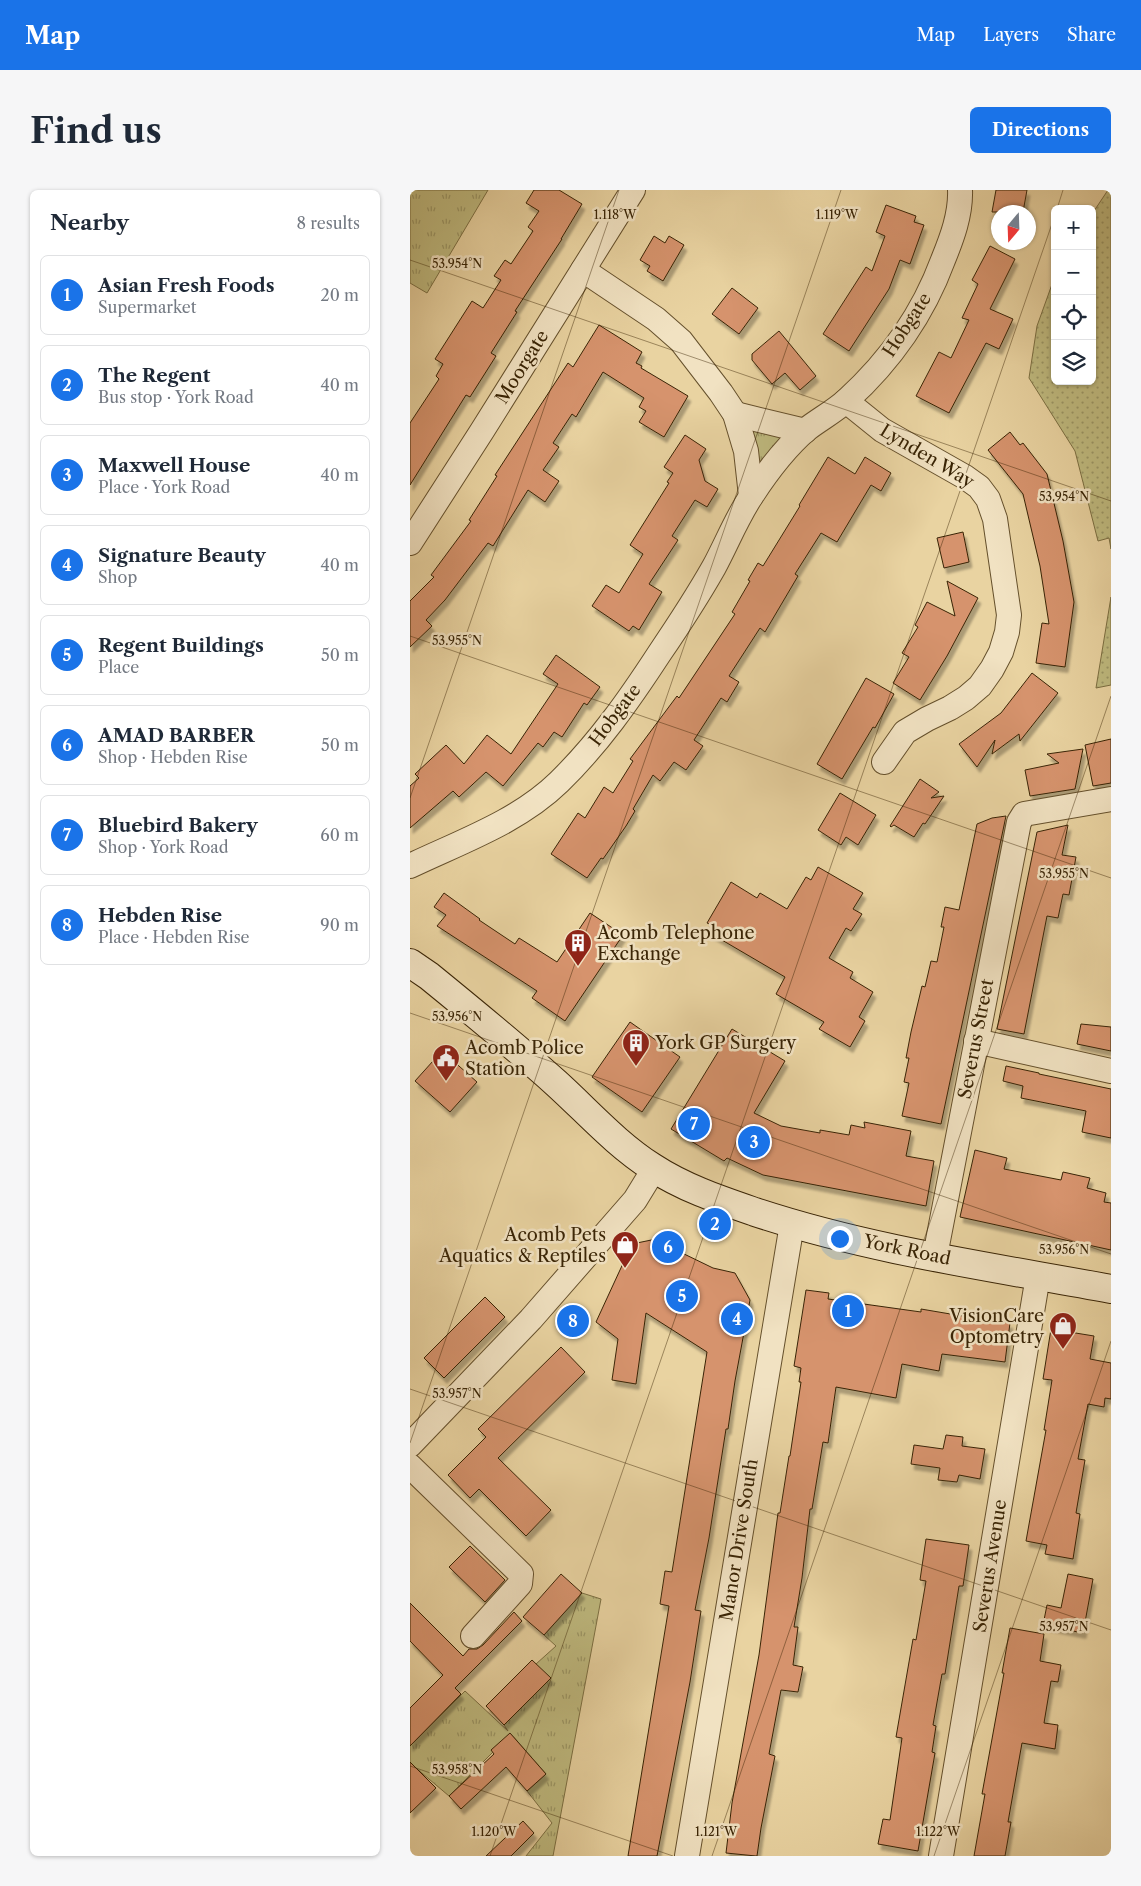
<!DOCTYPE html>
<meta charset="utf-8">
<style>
body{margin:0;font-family:"Libre Caslon Text",serif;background:#f6f6f7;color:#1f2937}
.controls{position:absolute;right:15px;top:15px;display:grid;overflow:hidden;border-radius:8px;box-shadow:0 1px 4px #0004}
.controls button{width:45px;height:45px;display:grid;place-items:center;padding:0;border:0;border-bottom:1px solid #e0e1e3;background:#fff;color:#1f2937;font:25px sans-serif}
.compass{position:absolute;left:581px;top:15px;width:45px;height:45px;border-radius:50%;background:#fff;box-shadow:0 1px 4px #0004;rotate:199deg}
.you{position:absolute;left:429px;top:1048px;width:18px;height:18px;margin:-12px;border:4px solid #fff;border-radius:50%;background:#1a73e8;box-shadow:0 0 0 8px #1a73e833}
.badge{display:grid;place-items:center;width:32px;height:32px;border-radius:50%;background:#1a73e8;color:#fff;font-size:16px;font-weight:700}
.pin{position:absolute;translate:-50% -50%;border:2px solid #fff;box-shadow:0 1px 5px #0006}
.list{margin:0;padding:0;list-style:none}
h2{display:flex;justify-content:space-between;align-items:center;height:65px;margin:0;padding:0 20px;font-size:21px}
h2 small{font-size:16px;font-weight:400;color:#747a83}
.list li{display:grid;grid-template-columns:32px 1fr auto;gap:15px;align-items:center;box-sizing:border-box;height:80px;margin:0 10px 10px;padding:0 10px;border:1px solid #e0e1e3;border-radius:8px}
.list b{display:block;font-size:19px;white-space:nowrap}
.list p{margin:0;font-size:16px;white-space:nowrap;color:#747a83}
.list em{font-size:16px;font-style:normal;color:#747a83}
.icon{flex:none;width:28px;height:28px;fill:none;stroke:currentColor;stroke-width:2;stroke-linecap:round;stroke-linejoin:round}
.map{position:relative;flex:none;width:701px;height:1666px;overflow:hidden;border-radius:8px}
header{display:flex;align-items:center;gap:30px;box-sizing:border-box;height:70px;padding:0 25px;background:#1a73e8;color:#fff}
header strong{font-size:24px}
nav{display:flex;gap:28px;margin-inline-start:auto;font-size:18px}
.intro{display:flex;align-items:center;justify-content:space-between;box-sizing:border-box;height:120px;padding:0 30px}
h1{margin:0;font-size:35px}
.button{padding:12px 22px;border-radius:8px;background:#1a73e8;color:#fff;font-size:18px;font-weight:700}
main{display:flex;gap:30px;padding:0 30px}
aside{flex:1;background:#fff;border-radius:8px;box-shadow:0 1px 4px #0004}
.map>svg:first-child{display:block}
.grass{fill:url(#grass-tufts);stroke:#7c6f42}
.park{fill:url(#park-dots);stroke:#7c6f42}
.building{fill:#d6936d;stroke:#392405;filter:url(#shadow)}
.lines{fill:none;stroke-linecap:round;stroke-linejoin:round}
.minor-casing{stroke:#65502c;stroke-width:26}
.secondary-casing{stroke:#392405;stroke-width:30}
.minor{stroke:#f1e2c2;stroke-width:24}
.secondary{stroke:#f1e2c2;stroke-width:28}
.ticks{fill:none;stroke:#392405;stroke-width:1;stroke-opacity:0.45}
.labels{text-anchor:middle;stroke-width:5;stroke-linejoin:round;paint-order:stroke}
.street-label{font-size:18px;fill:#392405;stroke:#f1e2c2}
.poi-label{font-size:18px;fill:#392405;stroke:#f1e2c2;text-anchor:start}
.ticks-label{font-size:12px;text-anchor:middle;fill:#392405;stroke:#f1e2c2;stroke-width:5;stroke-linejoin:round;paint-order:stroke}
</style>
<header>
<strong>Map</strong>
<nav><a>Map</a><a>Layers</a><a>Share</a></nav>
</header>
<div class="intro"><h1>Find us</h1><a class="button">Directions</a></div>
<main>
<aside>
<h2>Nearby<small>8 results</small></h2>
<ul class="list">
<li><span class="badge">1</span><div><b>Asian Fresh Foods</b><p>Supermarket</p></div><em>20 m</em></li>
<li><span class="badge">2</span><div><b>The Regent</b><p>Bus stop · York Road</p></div><em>40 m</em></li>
<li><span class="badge">3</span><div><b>Maxwell House</b><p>Place · York Road</p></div><em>40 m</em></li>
<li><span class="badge">4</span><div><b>Signature Beauty</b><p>Shop</p></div><em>40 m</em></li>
<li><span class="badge">5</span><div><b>Regent Buildings</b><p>Place</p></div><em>50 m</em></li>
<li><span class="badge">6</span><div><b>AMAD BARBER</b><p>Shop · Hebden Rise</p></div><em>50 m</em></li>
<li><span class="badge">7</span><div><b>Bluebird Bakery</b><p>Shop · York Road</p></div><em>60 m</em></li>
<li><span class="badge">8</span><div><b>Hebden Rise</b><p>Place · Hebden Rise</p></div><em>90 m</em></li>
</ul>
</aside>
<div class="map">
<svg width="701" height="1666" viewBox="0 0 701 1666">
<defs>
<pattern id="grass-tufts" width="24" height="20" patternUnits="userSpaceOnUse" patternTransform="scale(1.25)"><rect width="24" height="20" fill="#bfba7f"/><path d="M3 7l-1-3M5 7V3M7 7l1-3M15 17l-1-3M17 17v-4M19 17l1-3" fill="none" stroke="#9c9766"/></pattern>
<pattern id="park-dots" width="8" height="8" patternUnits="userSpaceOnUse" patternTransform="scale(1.25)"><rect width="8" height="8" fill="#bfba7f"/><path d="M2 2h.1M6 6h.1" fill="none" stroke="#9c9766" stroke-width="1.8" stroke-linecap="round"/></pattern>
<filter id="shadow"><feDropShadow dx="3" dy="5.5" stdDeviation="1" flood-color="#0004"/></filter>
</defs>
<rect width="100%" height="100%" fill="#e9d3a1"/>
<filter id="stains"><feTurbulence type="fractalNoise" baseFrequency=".004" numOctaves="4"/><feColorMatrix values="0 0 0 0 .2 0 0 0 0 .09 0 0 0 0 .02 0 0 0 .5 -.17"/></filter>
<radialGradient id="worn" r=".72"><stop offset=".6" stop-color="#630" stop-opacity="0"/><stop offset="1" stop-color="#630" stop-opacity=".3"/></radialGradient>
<g class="grass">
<polygon points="0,0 78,0 17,103 0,93"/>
<polygon points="339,237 378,245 346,280"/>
<polygon points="172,1403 191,1409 143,1666 116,1666 142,1633 117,1601 136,1584 101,1544 39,1606 6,1578 0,1584 0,1543 7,1549 55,1501 98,1541 94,1535 126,1474 146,1456 134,1445"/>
</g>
<g class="park">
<polygon points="698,0 701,0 701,359 699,348 688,351 665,261 619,188 627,136 645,86 645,191 682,191 682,24"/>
<polygon points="701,407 701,495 686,498"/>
</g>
<g class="building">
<polygon points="124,0 149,0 172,14 151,49 152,49 105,121 107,122 81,163 86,166 60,207 56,205 0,295 0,233 29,189 26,186 33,174 25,169 62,111 73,118 91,90 84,86 95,70 101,74 123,41 118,37 129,21 116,13"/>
<polygon points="586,0 617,0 613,22 582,22"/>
<polygon points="476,15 506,26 504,32 514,35 500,74 490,70 479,99 439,161 413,144 456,77 462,81 475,46 466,42"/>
<polygon points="244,46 255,53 259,46 274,55 253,91 237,81 240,76 230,70"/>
<polygon points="580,56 605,69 580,119 603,129 589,159 576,153 539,223 506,206 529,162 541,168 559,130 552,128 568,94 562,90"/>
<polygon points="322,98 348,118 329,144 302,124"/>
<polygon points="189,135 232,162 226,173 232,176 231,178 278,206 254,247 229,232 236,221 229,217 234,208 193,182 166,227 162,224 143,253 149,257 133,280 149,291 135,312 118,300 83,356 78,353 35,410 16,430 22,436 0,457 0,411 24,387 21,385 61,331 59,330 87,286 85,285 158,173 163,177"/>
<polygon points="369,141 406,186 390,200 375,183 362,194 342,170 342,164"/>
<polygon points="600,242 610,255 613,253 637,284 653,351 664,412 655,477 626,473 632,433 639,434 630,376 613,304 578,260"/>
<polygon points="275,245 296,259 289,270 295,291 308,299 297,317 285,310 262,346 268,350 239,394 252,402 229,440 223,436 219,441 182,416 196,395 209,403 233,364 220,355 259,293 257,292 263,283 254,277"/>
<polygon points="418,267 445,284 455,267 481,283 471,301 461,295 427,352 411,343 385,384 388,386 355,442 350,438 319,486 329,492 317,512 311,508 284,550 293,556 276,580 264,572 250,591 243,585 223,619 225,621 216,636 193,669 191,668 177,688 141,664 168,623 175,628 194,597 203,603 223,571 220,569 267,506 269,508 325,424 322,422 340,391 338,390 348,373 353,376 390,316 389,315"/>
<polygon points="553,342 559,372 534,378 527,348"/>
<polygon points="537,391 568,408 537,466 510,510 483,493 499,467 492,463 508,437 505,435 517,412 545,426"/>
<polygon points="146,465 190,497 177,515 174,513 152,547 144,542 133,557 128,553 93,596 76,582 49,607 43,601 0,638 0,596 9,588 5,584 36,555 54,574 77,545 101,564 148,494 133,484"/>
<polygon points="622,483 648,503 610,551 609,544 582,564 585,550 567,577 549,554 591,523"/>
<polygon points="456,488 484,504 465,538 463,537 432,589 407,574"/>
<polygon points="701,549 701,593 683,596 675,555"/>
<polygon points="673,559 665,599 620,606 615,580 649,573 637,564"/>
<polygon points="510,589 529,602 521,608 534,606 515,634 513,633 504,647 484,635 481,637 480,636"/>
<polygon points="430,603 466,625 448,655 436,647 431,655 408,640"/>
<polygon points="596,626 531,934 492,926 499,893 494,892 499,868 496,868 501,842 512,796 515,797 521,771 527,772 534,737 531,737 535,717 549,720 567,634 582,628"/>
<polygon points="658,635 652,665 666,667 659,705 653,704 648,728 637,726 614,844 587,839 627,642"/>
<polygon points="408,677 453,703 443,719 452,724 441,741 436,738 419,768 443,782 440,788 463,802 449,827 455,831 440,857 409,839 414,832 366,804 375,787 300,743 304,736 297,733 321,692 347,708 350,703 377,719 396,687 401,690"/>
<polygon points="34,703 70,729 69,730 105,754 109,748 147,772 180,723 213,745 155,831 122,808 127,801 27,736 36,725 24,717"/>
<polygon points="220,832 270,867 232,922 182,887"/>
<polygon points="671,834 701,837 701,861 667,854"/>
<polygon points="322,839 375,871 344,923 371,936 410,943 410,940 439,945 441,935 455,938 454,932 501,941 496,966 524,971 516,1016 353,985 317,968 314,971 261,939"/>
<polygon points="32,861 67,892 40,922 5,891"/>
<polygon points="596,876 629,883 629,884 701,899 701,948 672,942 676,921 611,908 613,896 593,891"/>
<polygon points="565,960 597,968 594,979 651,990 653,982 680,988 677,998 696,1003 694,1012 701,1013 701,1060 550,1027"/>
<polygon points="251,1048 270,1062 303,1078 325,1083 340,1110 325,1191 318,1239 316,1239 299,1348 285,1420 291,1421 280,1492 247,1666 218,1666 259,1416 250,1414 255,1381 262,1382 297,1162 236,1123 226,1194 202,1190 208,1149 186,1132 222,1054"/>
<polygon points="396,1100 419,1103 418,1109 511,1122 511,1119 558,1127 558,1126 600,1133 595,1172 532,1164 529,1181 492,1174 486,1208 426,1197 418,1253 413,1252 402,1319 400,1319 392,1388 384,1437 388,1437 383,1475 393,1477 388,1502 371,1500 359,1564 365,1566 351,1638 347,1666 346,1666 316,1663 322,1613 349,1465 368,1323 370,1323 379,1266 380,1266 391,1192 389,1192 391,1178 384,1176"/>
<polygon points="75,1107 95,1127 34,1188 14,1168"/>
<polygon points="641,1139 684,1146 680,1169 701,1173 701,1209 695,1208 694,1217 678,1214 668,1269 675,1270 666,1323 670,1324 663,1369 635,1364 637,1355 616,1351 636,1240 634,1240 642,1190 633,1189"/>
<polygon points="151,1157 175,1182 88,1268 141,1320 116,1346 69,1299 60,1308 38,1285 76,1247 68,1239"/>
<polygon points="536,1245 553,1247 552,1256 575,1259 570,1289 549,1285 547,1292 528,1290 530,1278 501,1274 504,1255 533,1259"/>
<polygon points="516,1349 559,1355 553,1396 549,1396 535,1484 532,1484 523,1535 526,1536 522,1562 525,1563 508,1661 468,1654 473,1629 480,1630 492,1548 486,1547 503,1449 506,1450 516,1391 510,1390"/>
<polygon points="60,1356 95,1390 75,1412 39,1377"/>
<polygon points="151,1384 172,1403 134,1445 113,1427"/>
<polygon points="658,1384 683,1389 673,1443 633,1435 637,1415 651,1418"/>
<polygon points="0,1413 53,1466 59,1459 67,1459 73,1455 104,1422 112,1431 45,1498 51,1504 0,1556 0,1518 33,1485 0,1451"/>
<polygon points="600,1438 634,1444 630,1471 651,1475 648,1492 641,1491 634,1533 648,1535 645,1559 612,1553 598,1632 601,1632 595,1666 564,1666 575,1604 572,1604 594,1483 592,1483"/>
<polygon points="122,1470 141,1488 94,1535 76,1516"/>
<polygon points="100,1543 136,1584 117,1601 96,1577 51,1619 39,1606 84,1564 81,1560"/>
<polygon points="0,1572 26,1598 0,1623"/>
<polygon points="113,1631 124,1643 101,1666 76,1666"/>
</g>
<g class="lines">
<defs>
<g id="minor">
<polyline points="173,80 246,129 271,151 311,203 325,224 336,261 341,306"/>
<polyline points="436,211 472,240 555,287 569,297 578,309 585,329 599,425 597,442 591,462 582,479 570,496 556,508 540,518 517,529 495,542 474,572"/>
<polyline points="325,224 395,241"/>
<polyline points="0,353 72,241 223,0"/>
<path d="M0 676C50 652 108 632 149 592 188 554 219 510 249 464 268 436 287 407 304 377 317 353 327 327 342 305 357 282 376 257 397 239 410 229 425 221 437 210 480 171 513 124 533 70 542 48 551 24 550 0"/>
<polyline points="566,851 701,881"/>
<polyline points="525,1066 609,632 614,624 701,609"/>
<polyline points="0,1255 121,1129 225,1010 244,979"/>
<polyline points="0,1276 111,1384 110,1394 63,1446"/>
<polyline points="277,1666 382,1034"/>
<polyline points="531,1666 628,1086"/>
</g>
<path id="secondary" d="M0 773 19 786C62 821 105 856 146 893 178 922 206 954 242 977 274 998 310 1010 345 1022 460 1060 582 1077 701 1099"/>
</defs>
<use href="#minor" class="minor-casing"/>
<use href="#secondary" class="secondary-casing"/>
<use href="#minor" class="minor"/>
<use href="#secondary" class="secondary"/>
</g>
<path class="ticks" d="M647 19 653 0M0 70 701 311M0 446 701 688M0 608 209 0M0 823 701 1064M0 1199 701 1440M0 1253 431 0M0 1576 263 1666M80 1666 645 25M302 1666 701 506M524 1666 701 1151"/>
<defs>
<symbol id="building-pin" viewBox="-11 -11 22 30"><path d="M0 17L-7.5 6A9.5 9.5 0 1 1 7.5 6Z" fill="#8f2418" stroke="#f1e2c2"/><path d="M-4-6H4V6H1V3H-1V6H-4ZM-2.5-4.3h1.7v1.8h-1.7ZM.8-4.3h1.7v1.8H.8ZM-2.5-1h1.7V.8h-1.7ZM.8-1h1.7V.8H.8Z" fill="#fff"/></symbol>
<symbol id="civic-pin" viewBox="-11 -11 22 30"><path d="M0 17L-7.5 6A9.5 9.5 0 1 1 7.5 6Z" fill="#8f2418" stroke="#f1e2c2"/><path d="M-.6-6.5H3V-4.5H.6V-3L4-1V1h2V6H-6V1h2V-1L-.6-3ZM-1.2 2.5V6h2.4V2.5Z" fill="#fff"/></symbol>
<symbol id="shop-pin" viewBox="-11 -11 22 30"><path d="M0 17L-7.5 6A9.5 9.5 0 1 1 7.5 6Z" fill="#8f2418" stroke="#f1e2c2"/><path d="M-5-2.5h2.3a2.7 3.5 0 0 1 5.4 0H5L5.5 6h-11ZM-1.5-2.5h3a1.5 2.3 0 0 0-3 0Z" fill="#fff"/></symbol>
</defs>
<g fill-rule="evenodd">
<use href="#building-pin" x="152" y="737" width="32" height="43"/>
<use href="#building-pin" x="210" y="837" width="32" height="43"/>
<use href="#civic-pin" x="20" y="852" width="32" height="43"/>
<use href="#shop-pin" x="199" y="1039" width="32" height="43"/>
<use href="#shop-pin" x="637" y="1120" width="32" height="43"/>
</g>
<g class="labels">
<g class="street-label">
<text transform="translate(497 135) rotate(-57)" y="6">Hobgate</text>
<text transform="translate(112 177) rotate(-58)" y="6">Moorgate</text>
<text transform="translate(517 266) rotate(31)" y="6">Lynden Way</text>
<text transform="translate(205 525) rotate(-53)" y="6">Hobgate</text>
<text transform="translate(566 849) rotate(-79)" y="6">Severus Street</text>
<text transform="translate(497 1060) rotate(12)" y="6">York Road</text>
<text transform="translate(329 1350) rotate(-81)" y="6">Manor Drive South</text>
<text transform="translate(580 1376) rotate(-81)" y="6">Severus Avenue</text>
</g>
<g class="poi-label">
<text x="187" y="749">Acomb Telephone<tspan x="187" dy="21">Exchange</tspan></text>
<text x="245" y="859">York GP Surgery</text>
<text x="55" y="864">Acomb Police<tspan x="55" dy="21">Station</tspan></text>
<text x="196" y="1051" text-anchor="end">Acomb Pets<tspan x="196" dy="21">Aquatics &amp; Reptiles</tspan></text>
<text x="634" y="1132" text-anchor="end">VisionCare<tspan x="634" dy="21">Optometry</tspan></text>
</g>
</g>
<g class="ticks-label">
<text x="205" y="29">1.118°W</text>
<text x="427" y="29">1.119°W</text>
<text x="47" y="78">53.954°N</text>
<text x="654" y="311">53.954°N</text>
<text x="47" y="455">53.955°N</text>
<text x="654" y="688">53.955°N</text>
<text x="47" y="831">53.956°N</text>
<text x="654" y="1064">53.956°N</text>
<text x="47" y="1208">53.957°N</text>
<text x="654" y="1441">53.957°N</text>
<text x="47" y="1584">53.958°N</text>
<text x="84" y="1646">1.120°W</text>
<text x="306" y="1646">1.121°W</text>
<text x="528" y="1646">1.122°W</text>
</g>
<rect width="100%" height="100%" filter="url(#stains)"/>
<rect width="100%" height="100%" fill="url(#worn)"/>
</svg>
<div class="controls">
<button>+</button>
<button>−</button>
<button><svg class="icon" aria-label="locate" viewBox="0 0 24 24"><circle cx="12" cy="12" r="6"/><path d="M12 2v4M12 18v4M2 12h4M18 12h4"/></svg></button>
<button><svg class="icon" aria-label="layers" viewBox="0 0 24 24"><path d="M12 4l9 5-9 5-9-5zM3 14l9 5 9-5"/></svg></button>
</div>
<svg class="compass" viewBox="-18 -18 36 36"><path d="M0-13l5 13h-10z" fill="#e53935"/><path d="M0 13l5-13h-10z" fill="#747a83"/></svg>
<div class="you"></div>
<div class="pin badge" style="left:438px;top:1121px">1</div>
<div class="pin badge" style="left:305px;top:1034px">2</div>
<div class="pin badge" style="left:344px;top:952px">3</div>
<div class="pin badge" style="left:327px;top:1129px">4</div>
<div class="pin badge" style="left:272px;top:1106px">5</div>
<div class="pin badge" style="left:258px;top:1057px">6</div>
<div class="pin badge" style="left:284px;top:934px">7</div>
<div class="pin badge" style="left:163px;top:1131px">8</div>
</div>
</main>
